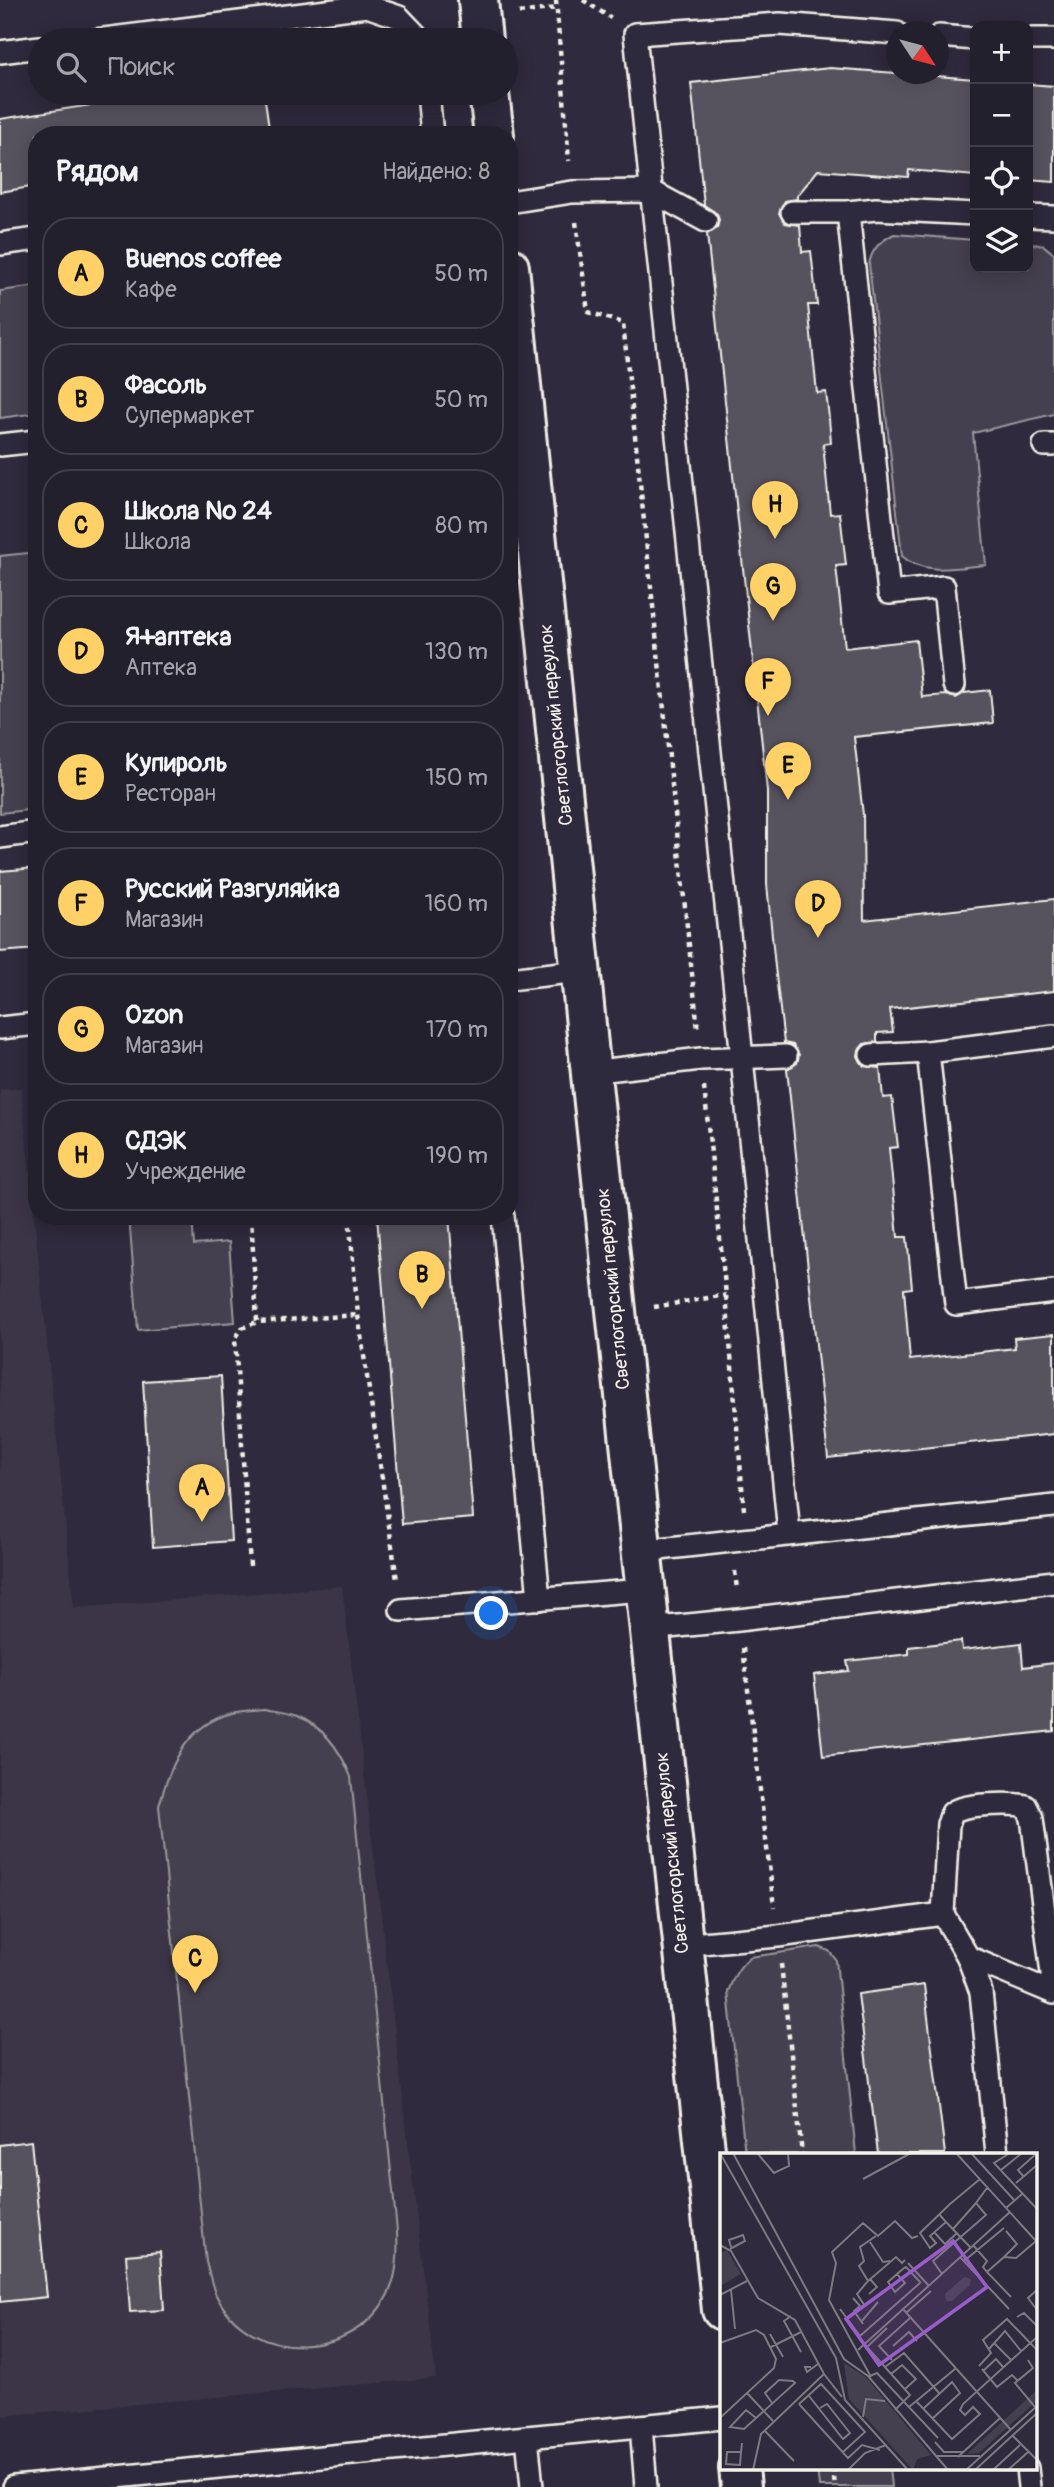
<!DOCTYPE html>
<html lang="ru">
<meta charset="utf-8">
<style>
body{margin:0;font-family:Pangolin,sans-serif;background:#2b2836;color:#f1f3f6}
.controls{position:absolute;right:21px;top:21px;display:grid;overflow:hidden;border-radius:14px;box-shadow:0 4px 18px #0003}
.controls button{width:63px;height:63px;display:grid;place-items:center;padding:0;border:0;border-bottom:2px solid #403e4a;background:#23202e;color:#f1f3f6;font:35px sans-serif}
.compass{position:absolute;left:886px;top:21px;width:63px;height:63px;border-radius:50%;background:#23202e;box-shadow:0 4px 18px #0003;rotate:126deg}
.you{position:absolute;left:492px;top:1614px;width:24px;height:24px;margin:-18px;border:5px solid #fff;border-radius:50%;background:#1a73e8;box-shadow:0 0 0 10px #1a73e833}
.badge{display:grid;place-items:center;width:46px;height:46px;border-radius:50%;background:#ffd166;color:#111;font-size:23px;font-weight:700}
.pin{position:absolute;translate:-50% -58px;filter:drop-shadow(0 2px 4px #0008)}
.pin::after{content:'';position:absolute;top:37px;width:24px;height:21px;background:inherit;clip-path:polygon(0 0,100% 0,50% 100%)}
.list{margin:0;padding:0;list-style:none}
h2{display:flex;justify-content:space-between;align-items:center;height:91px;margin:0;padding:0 28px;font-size:30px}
h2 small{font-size:23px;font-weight:400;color:#a3a3aa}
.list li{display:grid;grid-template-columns:46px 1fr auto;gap:21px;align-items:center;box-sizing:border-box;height:112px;margin:0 14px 14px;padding:0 14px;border:2px solid #403e4a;border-radius:28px}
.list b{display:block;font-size:26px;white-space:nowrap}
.list p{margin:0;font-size:23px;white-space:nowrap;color:#a3a3aa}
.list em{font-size:23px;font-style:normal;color:#a3a3aa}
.icon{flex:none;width:38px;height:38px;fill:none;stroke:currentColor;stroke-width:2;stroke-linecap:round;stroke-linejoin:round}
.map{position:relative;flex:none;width:1054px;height:2487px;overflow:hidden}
.search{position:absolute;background:#23202e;box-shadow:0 4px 18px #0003;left:28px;top:28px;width:490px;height:77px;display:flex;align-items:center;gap:18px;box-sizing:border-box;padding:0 24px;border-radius:38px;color:#a3a3aa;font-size:26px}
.panel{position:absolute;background:#23202e;box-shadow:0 4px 18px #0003;left:28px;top:126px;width:490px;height:1099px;border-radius:28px}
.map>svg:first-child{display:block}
.built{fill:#3b3647}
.green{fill:#454050;stroke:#9c989c;stroke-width:2}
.building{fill:#56525f;stroke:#f4f1e8;stroke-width:2}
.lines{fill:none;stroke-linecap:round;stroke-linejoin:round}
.lane-casing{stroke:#f4f1e8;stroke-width:26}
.street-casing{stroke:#f4f1e8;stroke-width:44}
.path{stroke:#f4f1e8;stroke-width:4.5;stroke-dasharray:5 5;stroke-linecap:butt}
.lane{stroke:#2f2a3d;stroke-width:21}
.street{stroke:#2f2a3d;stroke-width:38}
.labels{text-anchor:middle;stroke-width:6;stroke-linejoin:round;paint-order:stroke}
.street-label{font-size:19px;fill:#f4f1e8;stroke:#2f2a3d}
.inset-road{fill:none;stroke:#7e7a81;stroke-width:2}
.view{fill:#995dc9;fill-opacity:0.15;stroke:#995dc9;stroke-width:3.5}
.inset-edge{fill:none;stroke:#f4f1e8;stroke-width:3.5}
</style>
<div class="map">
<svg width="1054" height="2487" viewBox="0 0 1054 2487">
<rect width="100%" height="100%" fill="#2f2a3d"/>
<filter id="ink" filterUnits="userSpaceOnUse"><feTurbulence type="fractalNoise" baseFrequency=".0143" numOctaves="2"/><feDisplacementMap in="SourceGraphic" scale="14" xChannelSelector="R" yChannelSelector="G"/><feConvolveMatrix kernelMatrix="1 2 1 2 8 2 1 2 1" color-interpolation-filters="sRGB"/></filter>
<g filter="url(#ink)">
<polygon class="built" points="21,1088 74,1608 342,1586 436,2378 0,2416 0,1090"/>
<g class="green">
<path d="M894 234 975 240V268H1028V244L1043 245 1054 254V414L973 433 986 565C959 567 923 576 902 556L869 264C872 249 879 242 894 234Z"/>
<polygon points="37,286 37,413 0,418 0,291"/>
<polygon points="37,552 37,809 0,813 0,556"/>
<polygon points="129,1216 192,1216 194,1245 229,1242 235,1322 138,1330"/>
<path d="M264 1709C274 1711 287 1712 297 1716 324 1727 341 1751 351 1777L397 2231C398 2251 398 2271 390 2290 358 2362 249 2365 215 2293 211 2283 209 2272 206 2262L159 1806C170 1765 186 1725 232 1713 242 1710 254 1710 264 1709Z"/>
<path d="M819 1947 829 1951 836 1960 856 2154H745L728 1992C733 1978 738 1967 750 1957Z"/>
<polygon points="817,2468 889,2468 891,2487 819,2487"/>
</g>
<g class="building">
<polygon points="830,68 975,79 975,176 909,170 908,177 818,170 797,196 797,199 785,201 779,213 785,223 800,225 802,252 811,251 817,305 808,305 817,393 826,392 829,418 831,443 823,444 830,514 840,513 846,565 836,566 845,648 916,640 922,697 946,695 956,698 964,693 990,690 993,723 854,737 863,815 864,920 1054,899 1054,991 890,1009 893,1032 877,1033 877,1042 864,1044 859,1050 858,1056 864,1066 880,1068 883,1098 892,1097 898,1147 889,1148 898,1237 907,1237 912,1288 904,1289 910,1360 1015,1348 1014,1338 1054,1334 1054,1434 828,1458 787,1069 797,1063 799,1055 793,1045 784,1043 775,967 767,884 767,791 707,234 717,228 719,220 717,214 704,205 691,83"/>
<polygon points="1028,84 1054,86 1054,182 1028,180"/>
<polygon points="169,93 264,93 270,135 37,135 37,186 0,192 0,119"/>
<polygon points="37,868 37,949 0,952 0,871"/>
<polygon points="377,1216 449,1216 473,1518 402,1524"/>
<polygon points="221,1376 231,1541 153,1547 143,1381"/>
<polygon points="961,1641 962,1650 1021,1643 1023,1667 1054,1663 1054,1731 823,1756 814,1675 849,1671 847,1661 909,1654 909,1647"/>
<polygon points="924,1985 945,2154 878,2154 858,1994"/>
<polygon points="31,2141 47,2297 0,2302 0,2145"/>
<polygon points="160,2252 164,2310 130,2312 126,2255"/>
</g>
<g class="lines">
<defs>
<g id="lane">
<polyline points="939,36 975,39"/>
<polyline points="1028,39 1054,39"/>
<polyline points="96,40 367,6 399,17 421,40"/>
<polyline points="0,52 40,47"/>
<polyline points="428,93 432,135"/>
<polyline points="509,202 572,192 651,191 706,221"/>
<polyline points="792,212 848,212 876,209 975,214"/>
<polyline points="848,212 889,593 944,587 954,685"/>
<polyline points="1028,216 1054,217"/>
<polyline points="0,244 37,239"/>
<polyline points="0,445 37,441"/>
<polyline points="1044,445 1054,445"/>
<polyline points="509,528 536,531"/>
<polyline points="0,837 37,832"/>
<polyline points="509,979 579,971"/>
<polyline points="0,1028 37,1024"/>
<polyline points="1054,1036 928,1052 956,1304 1054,1292"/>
<polyline points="871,1055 928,1052"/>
<polyline points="590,1072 701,1059 786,1056"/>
<polyline points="503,1216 539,1599"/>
<polyline points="789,1533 742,1058 635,34 780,24 897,33"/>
<polyline points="641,1551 1054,1506"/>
<polyline points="401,1610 643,1590"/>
<polyline points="648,1629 739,1620 1054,1582"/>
<path d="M943 1914 948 1824C950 1821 950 1816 952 1813 961 1803 1014 1803 1026 1806L1032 1818 1054 1989"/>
<polyline points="680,1945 778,1936 943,1914 968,1957 981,1992 997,2154"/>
<polyline points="968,1957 1054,1993"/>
<polyline points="641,2426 646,2487"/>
<polyline points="527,2437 532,2487"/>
<polyline points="1027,2468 1029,2487"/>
<polyline points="14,2487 722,2418"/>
</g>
<g id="street">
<polyline points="478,0 482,40"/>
<polyline points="489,93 494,135"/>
<path d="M509 267C579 948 645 1630 722 2310"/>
<polyline points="739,2468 741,2487"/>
</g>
</defs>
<use href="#lane" class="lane-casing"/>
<use href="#street" class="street-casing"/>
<g class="path">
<polyline points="556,0 569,161"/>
<polyline points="583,0 611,18"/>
<polyline points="519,13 557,8"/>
<polyline points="576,222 588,312 623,323 698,1030"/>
<polyline points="704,1087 726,1295 744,1510"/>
<polyline points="251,1216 257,1322 358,1315"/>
<polyline points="349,1216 358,1315 397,1580"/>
<polyline points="654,1307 726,1295"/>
<polyline points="250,1566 235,1339 242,1328 257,1322"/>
<polyline points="735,1571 737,1590"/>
<polyline points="743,1648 774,1907"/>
<polyline points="781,1964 802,2154"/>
<polyline points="833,2468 835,2487"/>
</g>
<use href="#lane" class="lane"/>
<use href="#street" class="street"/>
</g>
</g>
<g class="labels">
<g class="street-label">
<text transform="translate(555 725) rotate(-96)" y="7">Светлогорский переулок</text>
<text transform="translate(612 1289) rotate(-96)" y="7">Светлогорский переулок</text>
<text transform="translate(671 1853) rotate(-96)" y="7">Светлогорский переулок</text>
</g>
</g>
<g transform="translate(720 2153)">
<rect width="317" height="317" fill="#2f2a3d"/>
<path d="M7 97 21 121 0 133V100ZM244 124 251 126 250 132 232 148H226L225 141ZM124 210 146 224 211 302 197 306 193 317 129 246ZM317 237V248L259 300 247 301Z" fill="#454050"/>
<path class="inset-road" d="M0 0 116 205 125 247 188 317M13 0 124 206 148 223 228 317M236 0 317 89M251 0 295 48M290 0 274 10 317 56M38 1 54 20 69 13 68 0M281 17 302 0M304 24 298 17 317 0M143 26 191 0M296 30 317 12M286 55 302 41M219 61 226 69 210 83 216 90 210 95 200 80 230 51 260 26M226 69 251 95M233 76 256 50M214 79 225 91 237 80M150 89 163 109 170 108M0 92 11 98 38 145 75 167 104 221 122 244M253 92 267 108 263 114 267 119 284 104 296 105 316 88M10 96 25 88 23 82 9 87 11 94M240 104 289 156M284 104 297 91 286 78M244 108 284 75M188 110 209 133M267 119 291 144M177 121 185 130 175 139 168 129 177 121 184 115 186 114 201 130M222 121 213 108 266 62 256 50 267 35M148 128 176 104 182 110 185 107M11 137 15 176M317 137 308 145 317 157M149 141 157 134 150 126M0 142 27 128M133 145 140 153 134 158 143 171M145 153 137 141 148 128 139 113 144 108 140 94 156 83M120 156 140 183 200 130M183 156 291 277M186 160 211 138M71 163 64 168 81 199M297 164 304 160 317 173M141 169 158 149M167 175 147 194 190 242 175 257M50 181 63 204M0 190 36 177 44 182 56 206 54 215 0 265M274 190 291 207M173 193 189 179 197 188M51 194 81 179M269 196 285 178 301 198M138 197 290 59M172 207 159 193 190 165M308 207 313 215 295 230 315 254M259 213 271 200 263 187 287 166 317 197M91 214H85L87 219 98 211M165 214 184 200 219 240M262 216 277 234 292 222 298 228M263 218 276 206 283 214M171 221 182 212 196 226 185 236M150 223 157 220 218 285M151 224 109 147 116 110 112 99 143 70 158 83 175 68 192 85 198 83M27 240 53 268M89 243 123 286 130 280 107 251 100 255M196 248 232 286 260 261 253 254 245 262 240 257 243 251 317 184M79 251 101 231 145 279 123 299M79 251 128 305 142 292 160 297M189 254 235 216M203 256 232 229 240 240 212 266M143 264 146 246 165 248M36 265 26 257 10 274 24 276 75 230 73 228 59 227 45 240 52 250M44 277 74 308M293 283 317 307M215 289 224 299H243M21 299 20 312 6 311 7 299H21L22 290M216 303H260M238 304 280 265M33 317 41 281 104 221M128 317 145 300 166 292M246 317 317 253M255 317 317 260M273 317 300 292M288 317 308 299"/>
<path class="view" d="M233 88 267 134 159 212 126 166Z"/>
<rect width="317" height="317" class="inset-edge"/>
</g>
</svg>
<div class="controls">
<button>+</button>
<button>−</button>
<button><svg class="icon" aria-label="locate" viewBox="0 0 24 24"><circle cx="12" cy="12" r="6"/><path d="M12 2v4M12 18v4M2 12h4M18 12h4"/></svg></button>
<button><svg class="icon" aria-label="layers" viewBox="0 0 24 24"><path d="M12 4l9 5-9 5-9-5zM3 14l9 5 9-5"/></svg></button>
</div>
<svg class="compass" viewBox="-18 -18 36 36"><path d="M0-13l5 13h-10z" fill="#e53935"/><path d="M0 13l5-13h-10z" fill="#a3a3aa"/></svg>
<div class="you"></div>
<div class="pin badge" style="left:202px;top:1522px">A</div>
<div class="pin badge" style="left:422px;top:1309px">B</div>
<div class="pin badge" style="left:195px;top:1993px">C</div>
<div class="pin badge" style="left:818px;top:938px">D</div>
<div class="pin badge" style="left:788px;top:800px">E</div>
<div class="pin badge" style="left:768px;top:716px">F</div>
<div class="pin badge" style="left:773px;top:621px">G</div>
<div class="pin badge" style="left:775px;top:539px">H</div>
<div class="search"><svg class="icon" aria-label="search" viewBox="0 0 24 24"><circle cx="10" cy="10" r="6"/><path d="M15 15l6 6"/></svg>Поиск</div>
<section class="panel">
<h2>Рядом<small>Найдено: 8</small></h2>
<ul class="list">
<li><span class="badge">A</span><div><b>Buenos coffee</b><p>Кафе</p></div><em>50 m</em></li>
<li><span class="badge">B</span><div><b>Фасоль</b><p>Супермаркет</p></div><em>50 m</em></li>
<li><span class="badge">C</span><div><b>Школа № 24</b><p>Школа</p></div><em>80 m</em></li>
<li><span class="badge">D</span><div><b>Я+аптека</b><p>Аптека</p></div><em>130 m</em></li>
<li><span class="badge">E</span><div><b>Купироль</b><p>Ресторан</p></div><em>150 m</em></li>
<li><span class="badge">F</span><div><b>Русский Разгуляйка</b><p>Магазин</p></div><em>160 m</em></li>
<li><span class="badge">G</span><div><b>Ozon</b><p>Магазин</p></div><em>170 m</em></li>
<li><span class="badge">H</span><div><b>СДЭК</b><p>Учреждение</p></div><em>190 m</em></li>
</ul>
</section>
</div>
